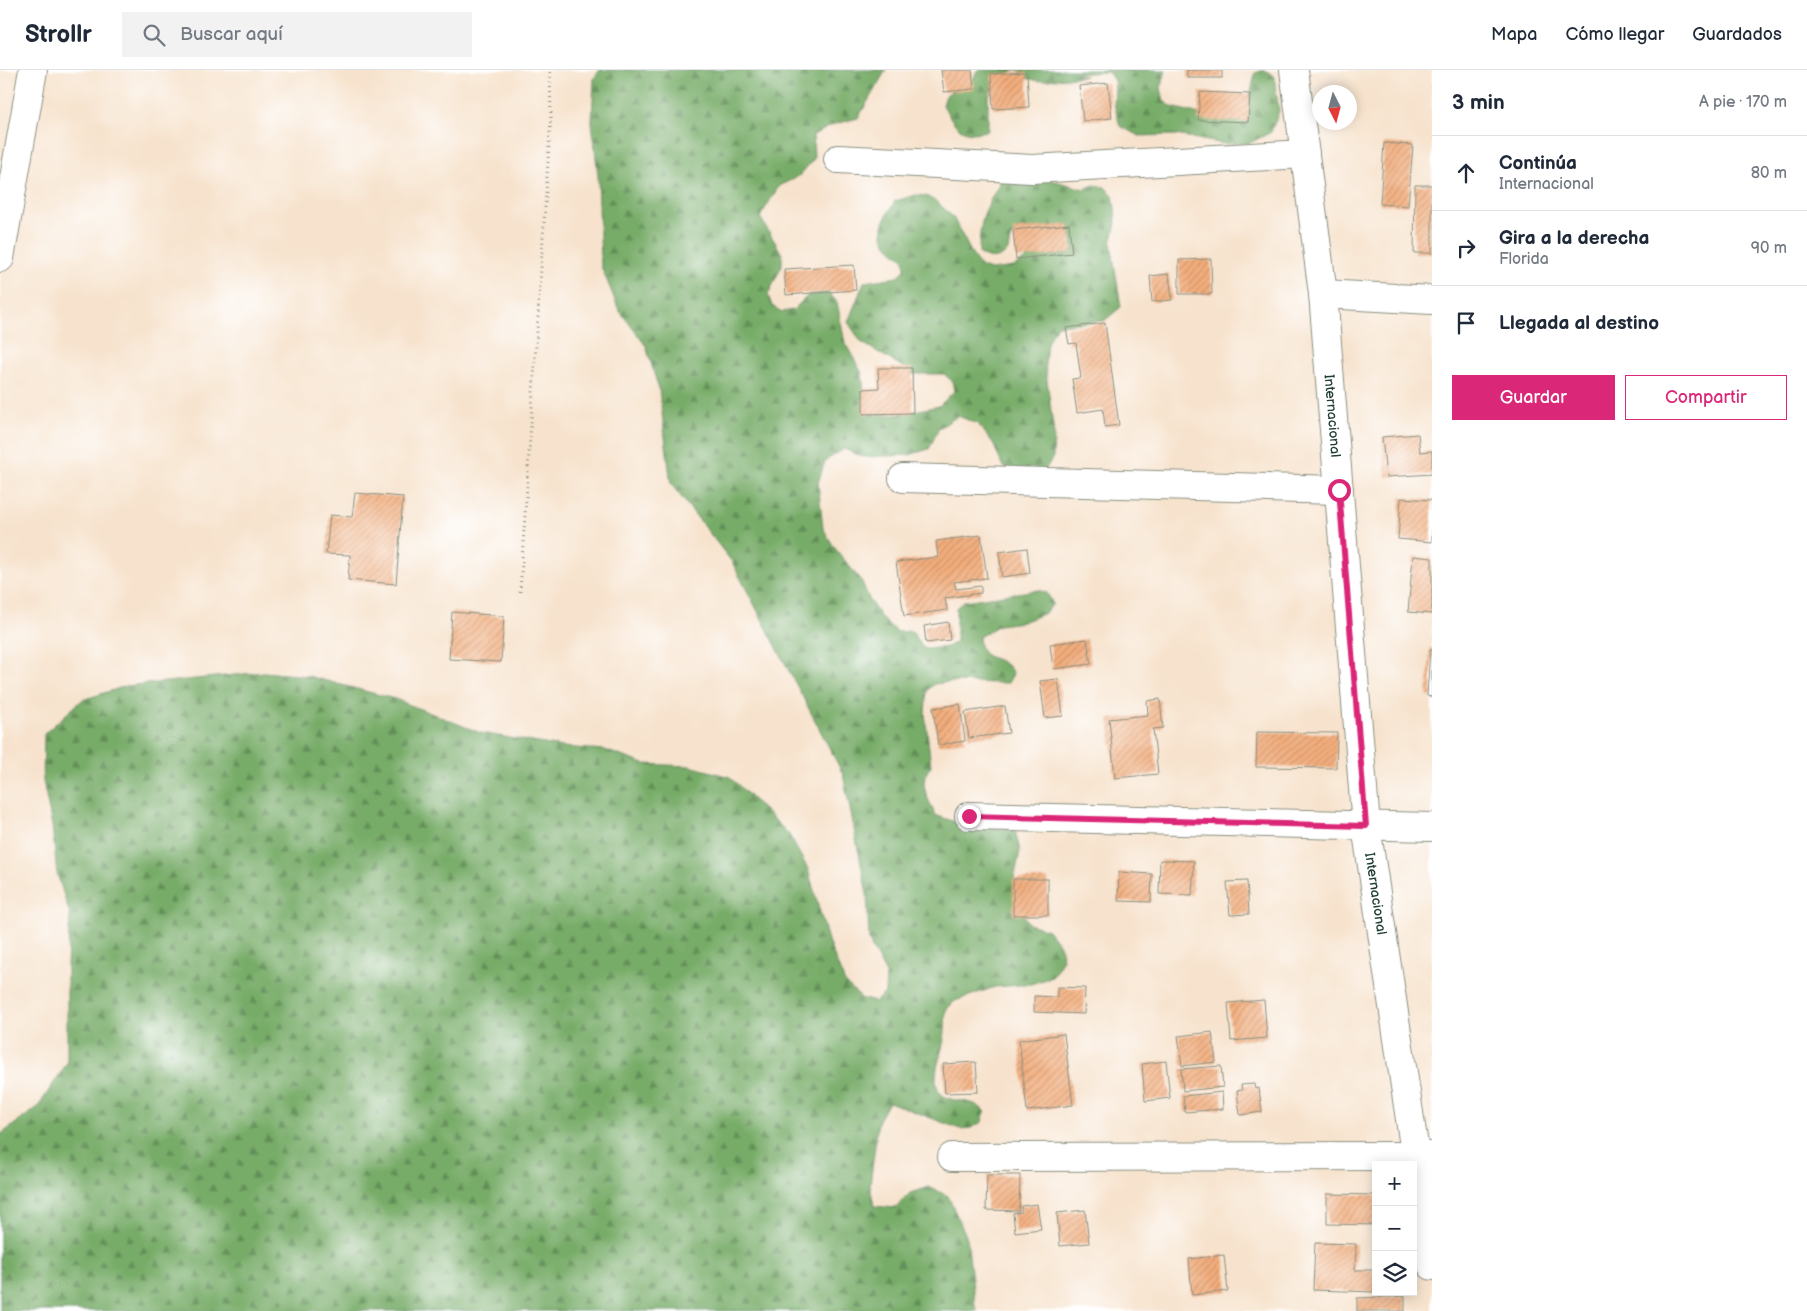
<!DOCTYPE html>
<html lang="es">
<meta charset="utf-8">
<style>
body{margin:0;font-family:"Balsamiq Sans",sans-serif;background:#f2f2f3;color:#1f2937}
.controls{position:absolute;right:15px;bottom:15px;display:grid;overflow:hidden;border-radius:0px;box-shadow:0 2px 12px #0003}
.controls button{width:45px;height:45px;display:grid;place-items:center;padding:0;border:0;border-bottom:1px solid #e0e1e3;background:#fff;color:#1f2937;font:25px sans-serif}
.compass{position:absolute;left:1312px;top:15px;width:45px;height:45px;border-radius:50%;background:#fff;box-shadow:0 2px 12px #0003;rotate:174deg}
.stop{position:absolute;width:15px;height:15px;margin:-11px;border:4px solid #db2777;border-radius:50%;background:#fff}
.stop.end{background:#db2777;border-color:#fff;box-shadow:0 1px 5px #0008}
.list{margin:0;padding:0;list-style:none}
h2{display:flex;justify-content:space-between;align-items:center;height:65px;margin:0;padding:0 20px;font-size:21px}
h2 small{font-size:16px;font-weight:400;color:#747a83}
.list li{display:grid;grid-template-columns:32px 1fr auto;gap:15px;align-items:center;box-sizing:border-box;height:75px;padding:0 20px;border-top:1px solid #e0e1e3}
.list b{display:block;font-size:19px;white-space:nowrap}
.list p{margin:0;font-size:16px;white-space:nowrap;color:#747a83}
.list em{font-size:16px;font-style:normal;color:#747a83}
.actions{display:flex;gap:10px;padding:15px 20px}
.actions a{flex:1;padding:11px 0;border:1px solid #db2777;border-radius:0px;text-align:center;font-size:18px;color:#db2777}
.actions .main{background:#db2777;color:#fff}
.icon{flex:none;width:28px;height:28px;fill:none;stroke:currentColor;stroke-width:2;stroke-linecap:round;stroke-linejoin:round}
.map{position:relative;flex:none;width:1432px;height:1241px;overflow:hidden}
header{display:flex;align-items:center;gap:30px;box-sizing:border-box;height:70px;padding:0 25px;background:#fff;border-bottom:1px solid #e0e1e3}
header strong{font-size:24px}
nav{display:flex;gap:28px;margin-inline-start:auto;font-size:18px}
.search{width:350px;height:45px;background:#f2f2f3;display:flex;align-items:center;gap:12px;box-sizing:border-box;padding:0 18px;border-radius:0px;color:#747a83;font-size:19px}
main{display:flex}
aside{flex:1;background:#fff}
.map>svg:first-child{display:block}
.forest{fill:url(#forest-firs);stroke:#4b744e}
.building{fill:url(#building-hatch)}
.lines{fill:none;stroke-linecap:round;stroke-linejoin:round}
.minor-casing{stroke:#8b9080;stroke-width:30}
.path{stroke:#8b9080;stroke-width:3;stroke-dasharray:1 4;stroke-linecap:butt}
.minor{stroke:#fff;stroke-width:28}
.route{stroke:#db2777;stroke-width:6}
.labels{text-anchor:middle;stroke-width:4;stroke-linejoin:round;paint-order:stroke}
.street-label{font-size:14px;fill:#1f3d34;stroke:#fff}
</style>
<header>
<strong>Strollr</strong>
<div class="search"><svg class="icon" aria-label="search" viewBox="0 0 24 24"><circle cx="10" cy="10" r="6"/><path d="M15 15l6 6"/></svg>Buscar aquí</div>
<nav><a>Mapa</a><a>Cómo llegar</a><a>Guardados</a></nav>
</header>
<main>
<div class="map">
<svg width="1432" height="1241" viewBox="0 0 1432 1241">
<defs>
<pattern id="forest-firs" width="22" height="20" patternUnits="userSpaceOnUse" patternTransform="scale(1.25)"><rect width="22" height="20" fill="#77ac68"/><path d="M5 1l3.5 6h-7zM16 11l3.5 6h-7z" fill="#618d56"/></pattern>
<pattern id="building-hatch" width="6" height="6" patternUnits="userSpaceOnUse" patternTransform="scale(1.25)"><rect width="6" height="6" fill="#f4ae7d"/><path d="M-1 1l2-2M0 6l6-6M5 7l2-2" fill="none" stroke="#c58f67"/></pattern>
</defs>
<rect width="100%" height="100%" fill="#fff"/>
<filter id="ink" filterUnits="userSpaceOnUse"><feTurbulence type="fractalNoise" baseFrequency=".02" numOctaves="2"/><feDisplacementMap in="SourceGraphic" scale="10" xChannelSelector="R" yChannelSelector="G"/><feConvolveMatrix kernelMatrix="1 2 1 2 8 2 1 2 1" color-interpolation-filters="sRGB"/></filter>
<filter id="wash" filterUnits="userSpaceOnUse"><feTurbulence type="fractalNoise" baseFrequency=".0096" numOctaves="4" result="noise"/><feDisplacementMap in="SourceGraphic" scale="20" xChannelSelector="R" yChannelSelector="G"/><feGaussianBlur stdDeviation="1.12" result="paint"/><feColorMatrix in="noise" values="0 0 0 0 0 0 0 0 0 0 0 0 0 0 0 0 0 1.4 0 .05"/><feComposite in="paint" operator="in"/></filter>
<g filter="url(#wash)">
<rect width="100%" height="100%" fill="#f7e3cd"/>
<g class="forest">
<path d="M600 0H886L858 48 835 54 813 65 814 89 799 106 779 116 760 147 782 184V195L768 225 772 236 782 242 793 240 808 225 829 223 837 232 845 273 862 303 865 334 883 344 895 345 939 336 954 321 952 311 944 304H909L901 296 861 272 848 252 864 212 897 207 905 200 904 189C899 185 892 181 888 176 876 161 887 144 895 131L916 125 926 126 937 132 953 147 973 186 981 197 991 200 1014 197 1032 185H1064L1073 180 1072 168 1066 157 1054 156 1017 160 1010 169 1008 181C998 190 991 191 979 184 979 150 985 139 1001 110L1033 105 1084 119 1094 115 1105 117 1113 126 1115 138 1116 154 1111 173 1121 237 1104 251 1057 255 1047 273 1045 294 1054 364 1053 387 1041 407 1018 409 1002 395 993 373 978 354 958 346 939 358 929 379 909 385 864 387 844 379 825 391 818 413 823 458 834 477 862 512 870 531 881 548 897 562 912 561 918 571 925 579 947 577 956 572V538L964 531 1038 520 1047 523 1053 534 1045 543 1022 552 999 555 979 567C980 590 990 584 1005 594 1009 596 1011 600 1013 604L1008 613 949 612 934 614 927 621 925 643 931 696C917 713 928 727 935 745L967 756 1015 760 1020 781 1014 810 1017 833 1029 854 1048 860 1061 877 1063 889 1052 907 1031 914 995 917 955 931 946 940C945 951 946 963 943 974 940 990 925 1022 951 1029 965 1033 975 1030 985 1042L982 1052 971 1058 960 1059 889 1032 878 1052 870 1115 874 1136 896 1138 910 1123 929 1117 948 1126 967 1168 975 1236 978 1241H0V1065L38 1037 67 993V895L70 845 57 803 52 756 43 711 44 664 82 630 126 616 264 602 308 606 395 629 481 663 562 677 605 680 644 694 690 696 730 707 788 763 808 799 829 874 845 913 861 928 875 932 885 923 886 904 872 878 869 870 867 824 843 704 732 492 671 414 659 320 646 276 619 240 601 196 598 106 592 52 594 8Z"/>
<path d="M977 0H1166L1161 18 1164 31 1172 37 1212 47 1249 33 1255 3 1265 0 1274 6 1279 41 1271 62 1250 73 1224 74 1176 65 1139 66 1120 56 1114 34 1115 12 1108 2 1070 4 1085 6 1039 11 1027 8 1019 0 996 5 988 28V60C961 69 955 56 943 35L946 25 974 8Z"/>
</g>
<g id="blocks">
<g class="building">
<polygon points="941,0 972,0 974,19 944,22"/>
<rect x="1187" y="0" width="35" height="8"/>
<polygon points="1027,2 1029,37 993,39 991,4"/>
<polygon points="1108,13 1112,48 1083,51 1079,16"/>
<polygon points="1200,22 1250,24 1248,52 1198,50"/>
<polygon points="1384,73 1413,75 1408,136 1380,134"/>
<polygon points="1415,115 1432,115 1432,183 1414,183"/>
<polygon points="1069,154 1072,183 1016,189 1013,160"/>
<polygon points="1211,189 1212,224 1179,224 1179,190"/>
<polygon points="854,195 856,220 786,225 784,199"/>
<polygon points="1169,204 1172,230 1152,232 1150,206"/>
<polygon points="1105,253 1119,355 1105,357 1103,339 1077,343 1072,309 1081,308 1076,273 1069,274 1066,258"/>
<polygon points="878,298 912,298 913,343 863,344 863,319 879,318"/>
<polygon points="1418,364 1420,382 1432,381 1432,404 1386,407 1382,367"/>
<polygon points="355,423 403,427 396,514 348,510 350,485 326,484 330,445 352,447"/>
<polygon points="1401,428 1432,430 1432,472 1398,469"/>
<polygon points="981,465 987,508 954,512 956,519 981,516 981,523 945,528 947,540 904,546 896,492 938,487 936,471"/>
<polygon points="1027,478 1030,503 1002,507 999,482"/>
<polygon points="1413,486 1432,488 1432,544 1408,542"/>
<polygon points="452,542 504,546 501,592 449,589"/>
<polygon points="948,552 950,570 926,573 924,556"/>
<polygon points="1087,569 1091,594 1053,599 1050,574"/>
<polygon points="1430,579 1432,579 1432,627 1427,626"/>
<polygon points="1058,609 1063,646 1045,648 1040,611"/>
<polygon points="1160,629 1163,658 1153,659 1158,704 1115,708 1109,649 1148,645 1147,631"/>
<polygon points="960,634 965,671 938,675 933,638"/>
<polygon points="1005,636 1009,663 969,668 965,642"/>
<polygon points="1257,662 1337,663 1336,698 1256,697"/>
<polygon points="1160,790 1194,791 1192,825 1159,824"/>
<polygon points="1119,802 1152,804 1151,832 1118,831"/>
<rect x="1013" y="809" width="35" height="36"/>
<polygon points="1247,811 1249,844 1230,845 1227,812"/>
<polygon points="1057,917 1085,918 1084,944 1034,942 1034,926 1057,927"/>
<polygon points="1264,930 1267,968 1231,971 1228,933"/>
<polygon points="1212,962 1216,992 1182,996 1178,966"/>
<polygon points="1064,964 1073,1035 1027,1041 1019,970"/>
<polygon points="1166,991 1170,1028 1145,1031 1142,994"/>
<polygon points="976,992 978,1022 945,1023 943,994"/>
<polygon points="1221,996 1223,1017 1183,1021 1181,999"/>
<polygon points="1254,1014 1255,1019 1259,1018 1262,1042 1240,1045 1237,1021 1242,1020 1241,1015"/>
<polygon points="1222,1022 1223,1039 1185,1042 1183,1026"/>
<polygon points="987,1105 1020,1105 1019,1141 986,1140"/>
<polygon points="1327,1124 1376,1125 1376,1155 1327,1154"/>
<polygon points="1037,1134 1041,1159 1015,1162 1013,1143 1022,1142 1021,1136"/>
<polygon points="1085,1140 1089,1173 1060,1176 1057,1143"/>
<polygon points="1315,1173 1356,1174 1355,1200 1376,1200 1376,1222 1313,1220"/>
<polygon points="1224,1185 1228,1221 1192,1225 1189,1189"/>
<polygon points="1405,1226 1405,1241 1357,1241 1357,1228"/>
</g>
</g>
</g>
<g filter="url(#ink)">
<use href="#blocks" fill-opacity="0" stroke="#8b9080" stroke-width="1"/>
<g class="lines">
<defs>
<g id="minor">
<path id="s1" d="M1294 0 1323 224 1366 756 1432 1196"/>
<polyline points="838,89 1032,99 1305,84"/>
<polyline points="0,188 33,0"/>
<polyline points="1323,224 1432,230"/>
<polyline points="903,408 1339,420"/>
<polyline points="969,746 1432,757"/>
<polyline points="952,1087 1432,1086"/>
</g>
</defs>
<use href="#minor" class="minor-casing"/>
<polyline class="path" points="520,522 551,45 550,0"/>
<use href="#minor" class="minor"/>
</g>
</g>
<g class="lines" filter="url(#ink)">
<polyline class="route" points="969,746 1366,756 1339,420"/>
</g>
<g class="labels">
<g class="street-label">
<text dy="5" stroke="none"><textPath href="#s1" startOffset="348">Internacional</textPath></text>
<text dy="5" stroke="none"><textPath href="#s1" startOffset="828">Internacional</textPath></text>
</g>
</g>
</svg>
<div class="controls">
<button>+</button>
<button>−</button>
<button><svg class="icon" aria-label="layers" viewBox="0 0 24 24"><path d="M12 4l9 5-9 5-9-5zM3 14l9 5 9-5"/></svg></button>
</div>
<svg class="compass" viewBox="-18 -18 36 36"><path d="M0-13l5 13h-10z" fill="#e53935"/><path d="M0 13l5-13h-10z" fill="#747a83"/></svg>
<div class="stop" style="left:1339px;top:420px"></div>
<div class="stop end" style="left:969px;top:746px"></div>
</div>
<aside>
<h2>3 min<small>A pie · 170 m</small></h2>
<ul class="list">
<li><svg class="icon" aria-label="ahead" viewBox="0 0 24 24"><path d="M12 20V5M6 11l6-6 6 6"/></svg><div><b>Continúa</b><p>Internacional</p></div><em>80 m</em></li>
<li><svg class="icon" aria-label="right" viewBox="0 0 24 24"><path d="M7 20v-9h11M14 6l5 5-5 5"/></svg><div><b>Gira a la derecha</b><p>Florida</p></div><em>90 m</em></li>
<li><svg class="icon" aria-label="arrive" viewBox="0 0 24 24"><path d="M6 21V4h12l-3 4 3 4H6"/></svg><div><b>Llegada al destino</b></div></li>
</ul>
<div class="actions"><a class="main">Guardar</a><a>Compartir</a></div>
</aside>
</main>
